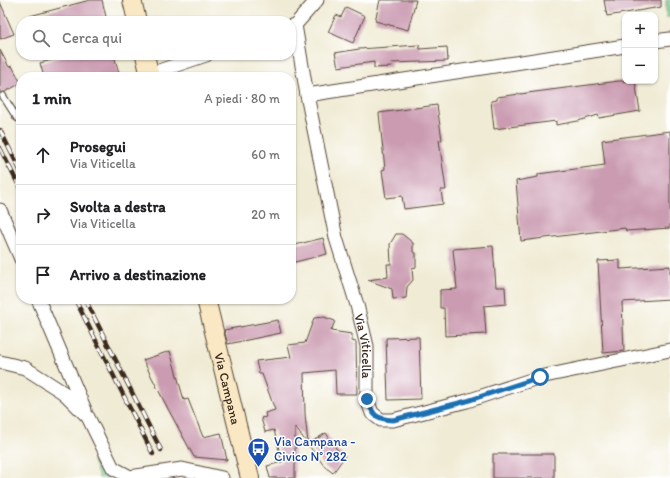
<!DOCTYPE html>
<html lang="it">
<meta charset="utf-8">
<style>
body{margin:0;font-family:Itim,sans-serif;background:#f6f6f6;color:#202124}
.controls{position:absolute;right:12px;top:12px;display:grid;overflow:hidden;border-radius:8px;box-shadow:0 1px 3px #0004}
.controls button{width:36px;height:36px;display:grid;place-items:center;padding:0;border:0;border-bottom:1px solid #e0e0e0;background:#fff;color:#202124;font:20px sans-serif}
.stop{position:absolute;width:12px;height:12px;margin:-9px;border:3px solid #1f6fb2;border-radius:50%;background:#fff}
.stop.end{background:#1f6fb2;border-color:#fff;box-shadow:0 1px 4px #0008}
.list{margin:0;padding:0;list-style:none}
h2{display:flex;justify-content:space-between;align-items:center;height:52px;margin:0;padding:0 16px;font-size:17px}
h2 small{font-size:13px;font-weight:400;color:#757577}
.list li{display:grid;grid-template-columns:26px 1fr auto;gap:12px;align-items:center;box-sizing:border-box;height:60px;padding:0 16px;border-top:1px solid #e0e0e0}
.list b{display:block;font-size:15px;white-space:nowrap}
.list p{margin:0;font-size:13px;white-space:nowrap;color:#757577}
.list em{font-size:13px;font-style:normal;color:#757577}
.icon{flex:none;width:22px;height:22px;fill:none;stroke:currentColor;stroke-width:2;stroke-linecap:round;stroke-linejoin:round}
.map{position:relative;flex:none;width:670px;height:478px;overflow:hidden}
.search{position:absolute;background:#fff;box-shadow:0 1px 3px #0004;left:16px;top:16px;width:280px;height:44px;display:flex;align-items:center;gap:10px;box-sizing:border-box;padding:0 14px;border-radius:16px;color:#757577;font-size:15px}
.panel{position:absolute;background:#fff;box-shadow:0 1px 3px #0004;left:16px;top:72px;width:280px;height:232px;border-radius:16px}
.map>svg:first-child{display:block}
.green{fill:#78ce92;stroke:#5a7c58}
.building{fill:#cb9bb1}
.lines{fill:none;stroke-linecap:round;stroke-linejoin:round}
.lane-casing{stroke:#564739;stroke-width:8}
.street-casing{stroke:#564739;stroke-width:15}
.secondary-casing{stroke:#564739;stroke-width:20}
.lane{stroke:#fff;stroke-width:6}
.street{stroke:#fff;stroke-width:13}
.secondary{stroke:#fae7c3;stroke-width:18}
.rail-casing{stroke:#3b2a1e;stroke-width:4.5}
.rail{stroke:#fff;stroke-width:3;stroke-dasharray:9;stroke-linecap:butt}
.route{stroke:#1f6fb2;stroke-width:5}
.labels{text-anchor:middle;stroke-width:3;stroke-linejoin:round;paint-order:stroke}
.street-label{font-size:13px;fill:#3b2a1e;stroke:#fff}
.transit-label{font-size:13px;fill:#164399;stroke:#fff;text-anchor:start}
</style>
<div class="map">
<svg width="670" height="478" viewBox="0 0 670 478">
<rect width="100%" height="100%" fill="#fff"/>
<filter id="ink" filterUnits="userSpaceOnUse"><feTurbulence type="fractalNoise" baseFrequency=".025" numOctaves="2"/><feDisplacementMap in="SourceGraphic" scale="8" xChannelSelector="R" yChannelSelector="G"/><feConvolveMatrix kernelMatrix="1 2 1 2 8 2 1 2 1" color-interpolation-filters="sRGB"/></filter>
<filter id="wash" filterUnits="userSpaceOnUse"><feTurbulence type="fractalNoise" baseFrequency=".012" numOctaves="4" result="noise"/><feDisplacementMap in="SourceGraphic" scale="16" xChannelSelector="R" yChannelSelector="G"/><feGaussianBlur stdDeviation="0.9" result="paint"/><feColorMatrix in="noise" values="0 0 0 0 0 0 0 0 0 0 0 0 0 0 0 0 0 1.4 0 .05"/><feComposite in="paint" operator="in"/></filter>
<g filter="url(#wash)">
<rect width="100%" height="100%" fill="#f0ebd4"/>
<g class="green">
<rect x="666" y="0" width="4" height="17"/>
<polygon points="93,460 104,475 109,478 99,478"/>
</g>
<g id="blocks">
<g class="building">
<polygon points="90,0 102,0 107,21 26,21 26,17"/>
<polygon points="380,0 416,0 408,30 375,21"/>
<polygon points="604,0 661,0 661,7 607,16"/>
<polygon points="0,2 14,34 0,39"/>
<polygon points="346,7 365,16 353,43 328,32 336,15 341,17"/>
<polygon points="419,45 420,49 447,47 448,61 391,63 392,67 374,68 374,62 338,67 335,53 359,49"/>
<polygon points="0,50 9,67 12,66 21,83 5,92 0,93"/>
<polygon points="70,55 114,55 120,77 44,77 40,63"/>
<polygon points="619,81 635,81 640,111 599,118 598,115 578,121 556,125 556,121 494,129 491,101 497,100 497,97"/>
<polygon points="437,105 442,140 439,140 446,190 441,190 443,204 404,209 402,196 386,198 382,170 385,169 379,113"/>
<polygon points="670,131 670,228 626,231 625,228 521,241 516,181 538,177 538,174 605,165 602,140"/>
<polygon points="396,234 402,234 413,243 413,252 416,253 416,267 412,268 413,280 407,287 406,298 393,299 392,289 368,280 388,277 387,264 391,264 390,244"/>
<polygon points="323,238 327,254 291,263 291,246"/>
<polygon points="493,246 496,287 505,287 506,304 484,306 486,334 445,336 444,308 440,308 440,290 457,289 453,249"/>
<polygon points="620,260 620,269 670,266 670,299 622,302 624,351 603,353 598,261"/>
<polygon points="324,317 335,321 331,331 352,334 352,341 356,342 357,394 336,394 335,370 304,373 305,414 308,444 326,433 338,451 345,456 333,473 325,467 295,427 295,478 270,478 267,466 282,462 274,430 265,432 261,418 266,417 265,413 275,410 262,374 259,374 256,361 291,357 288,345 305,343 314,318"/>
<polygon points="278,320 281,333 228,344 224,330"/>
<polygon points="419,337 421,399 388,400 386,338"/>
<polygon points="170,351 184,400 188,399 203,437 221,433 227,460 194,457 167,407 143,360"/>
<rect x="493" y="454" width="61" height="24"/>
</g>
</g>
</g>
<g filter="url(#ink)">
<use href="#blocks" fill-opacity="0" stroke="#564739" stroke-width="1"/>
<g class="lines">
<defs>
<polyline id="lane" points="3,96 17,118 21,119"/>
<g id="street">
<path id="s1" d="M295 25 307 95 336 238 357 305 367 346V399L372 413 381 420H393L467 401 540 377 670 350"/>
<polyline points="291,26 295,25 317,0"/>
<polyline points="655,41 670,39"/>
<polyline points="150,74 206,55"/>
<polyline points="307,95 625,46"/>
<polyline points="0,210 21,259"/>
<polyline points="38,299 85,410"/>
<polyline points="0,362 25,368 64,393 88,417 113,468 130,477 182,469 222,478"/>
</g>
<g id="secondary">
<polyline points="132,0 137,21"/>
<polyline points="145,55 150,77"/>
<path id="s2" d="M206 299 250 478"/>
</g>
</defs>
<use href="#lane" class="lane-casing"/>
<use href="#street" class="street-casing"/>
<use href="#secondary" class="secondary-casing"/>
<use href="#lane" class="lane"/>
<use href="#street" class="street"/>
<use href="#secondary" class="secondary"/>
<defs>
<g id="rail">
<polyline points="0,130 21,172"/>
<polyline points="0,148 21,190"/>
<polyline points="75,299 153,454"/>
<polyline points="85,299 161,450"/>
</g>
</defs>
<use href="#rail" class="rail-casing"/>
<use href="#rail" class="rail"/>
</g>
</g>
<g class="lines" filter="url(#ink)">
<path class="route" d="M367 399C373 415 375 419 393 420L467 401 540 377"/>
</g>
<defs>
<symbol id="bus-pin" viewBox="-11 -11 22 30"><path d="M0 17L-7.5 6A9.5 9.5 0 1 1 7.5 6Z" fill="#1a4fb4" stroke="#fff"/><path d="M-5-6H5V4H4V6H2V4H-2V6H-4V4H-5ZM-3.5-4V0h7V-4ZM-3.5 1.2v1.5H-2V1.2ZM2 1.2v1.5H3.5V1.2Z" fill="#fff"/></symbol>
</defs>
<g fill-rule="evenodd">
<use href="#bus-pin" x="246" y="436" width="25" height="34"/>
</g>
<g class="labels">
<g class="street-label">
<text dy="5" stroke="none"><textPath href="#s1" startOffset="329">Via Viticella</textPath></text>
<text dy="5" stroke="none"><textPath href="#s2" startOffset="92">Via Campana</textPath></text>
</g>
<g class="transit-label">
<text x="274" y="446">Via Campana -<tspan x="274" dy="15">Civico N° 282</tspan></text>
</g>
</g>
</svg>
<div class="controls">
<button>+</button>
<button>−</button>
</div>
<div class="stop" style="left:540px;top:377px"></div>
<div class="stop end" style="left:367px;top:399px"></div>
<div class="search"><svg class="icon" aria-label="search" viewBox="0 0 24 24"><circle cx="10" cy="10" r="6"/><path d="M15 15l6 6"/></svg>Cerca qui</div>
<section class="panel">
<h2>1 min<small>A piedi · 80 m</small></h2>
<ul class="list">
<li><svg class="icon" aria-label="ahead" viewBox="0 0 24 24"><path d="M12 20V5M6 11l6-6 6 6"/></svg><div><b>Prosegui</b><p>Via Viticella</p></div><em>60 m</em></li>
<li><svg class="icon" aria-label="right" viewBox="0 0 24 24"><path d="M7 20v-9h11M14 6l5 5-5 5"/></svg><div><b>Svolta a destra</b><p>Via Viticella</p></div><em>20 m</em></li>
<li><svg class="icon" aria-label="arrive" viewBox="0 0 24 24"><path d="M6 21V4h12l-3 4 3 4H6"/></svg><div><b>Arrivo a destinazione</b></div></li>
</ul>
</section>
</div>
